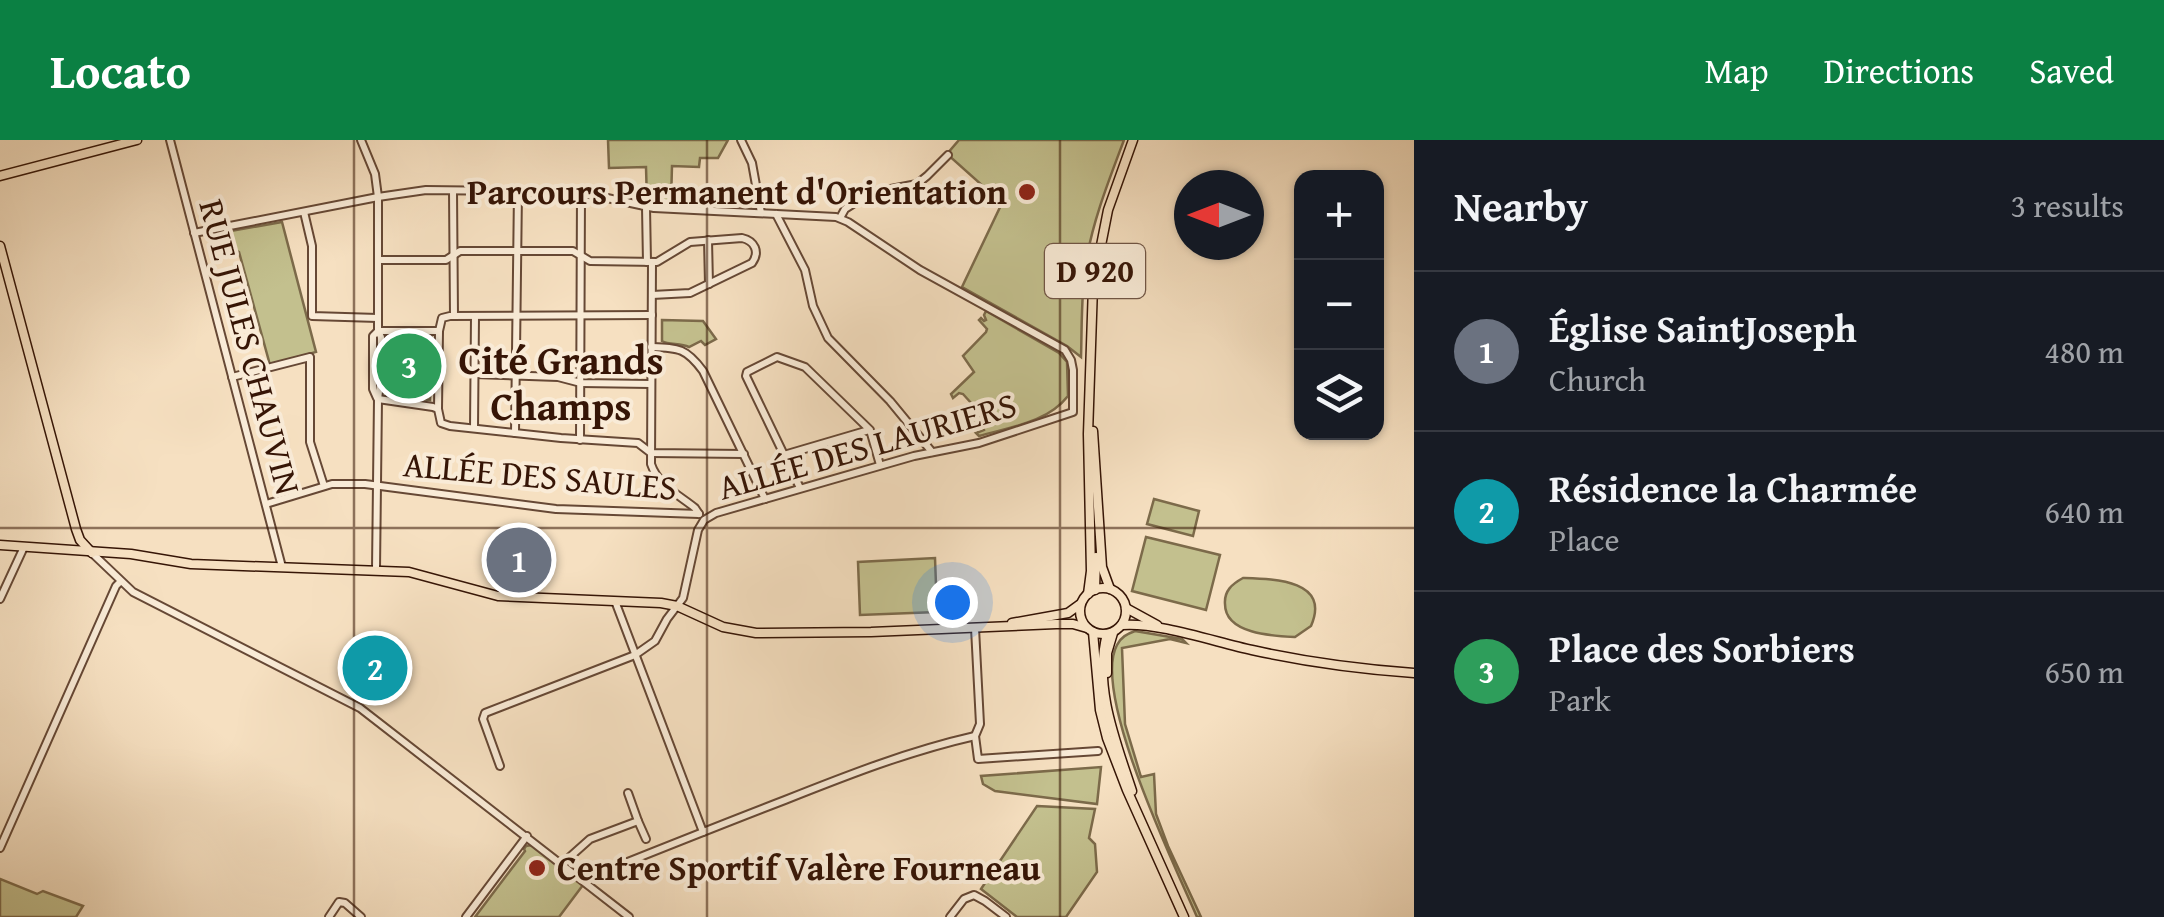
<!DOCTYPE html>
<meta charset="utf-8">
<style>
body{margin:0;font-family:"Gentium Book Plus",serif;background:#20242c;color:#f1f3f6}
.controls{position:absolute;right:30px;top:30px;display:grid;overflow:hidden;border-radius:20px;box-shadow:0 2px 8px #0004}
.controls button{width:90px;height:90px;display:grid;place-items:center;padding:0;border:0;border-bottom:2px solid #363941;background:#171b24;color:#f1f3f6;font:50px sans-serif}
.compass{position:absolute;left:1174px;top:30px;width:90px;height:90px;border-radius:50%;background:#171b24;box-shadow:0 2px 8px #0004;rotate:270deg}
.you{position:absolute;left:952px;top:462px;width:35px;height:35px;margin:-25px;border:8px solid #fff;border-radius:50%;background:#1a73e8;box-shadow:0 0 0 15px #1a73e833}
.badge{display:grid;place-items:center;width:65px;height:65px;border-radius:50%;background:#0b8043;color:#fff;font-size:32px;font-weight:700}
.pin{position:absolute;translate:-50% -50%;border:5px solid #fff;box-shadow:0 2px 10px #0006}
.list{margin:0;padding:0;list-style:none}
h2{display:flex;justify-content:space-between;align-items:center;height:130px;margin:0;padding:0 40px;font-size:42px}
h2 small{font-size:32px;font-weight:400;color:#9ea1a6}
.list li{display:grid;grid-template-columns:65px 1fr auto;gap:30px;align-items:center;box-sizing:border-box;height:160px;padding:0 40px;border-top:2px solid #363941}
.list b{display:block;font-size:38px;white-space:nowrap}
.list p{margin:0;font-size:32px;white-space:nowrap;color:#9ea1a6}
.list em{font-size:32px;font-style:normal;color:#9ea1a6}
.icon{flex:none;width:55px;height:55px;fill:none;stroke:currentColor;stroke-width:2;stroke-linecap:round;stroke-linejoin:round}
.map{position:relative;flex:none;width:1414px;height:777px;overflow:hidden}
header{display:flex;align-items:center;gap:60px;box-sizing:border-box;height:140px;padding:0 50px;background:#0b8043;color:#fff}
header strong{font-size:48px}
nav{display:flex;gap:55px;margin-inline-start:auto;font-size:35px}
main{display:flex}
aside{flex:1;background:#171b24}
.map>svg:first-child{display:block}
.green{fill:#c3c08e;stroke:#7c6a4a;stroke-width:2.5}
.lines{fill:none;stroke-linecap:round;stroke-linejoin:round}
.minor-casing{stroke:#664835;stroke-width:10}
.major-casing{stroke:#361506;stroke-width:11}
.minor{stroke:#f9ebd7;stroke-width:6}
.major{stroke:#f6e0c1;stroke-width:8}
.grid{fill:none;stroke:#361506;stroke-width:2.5;stroke-opacity:0.55}
.poi-dot{fill:#8f2418;stroke:#f9ebd7;stroke-width:4}
.labels{text-anchor:middle;stroke-width:8;stroke-linejoin:round;paint-order:stroke}
.shield{fill:#f9ebd7;stroke:#705545;stroke-width:2.5}
.shield-label{font-size:32px;font-weight:bold;fill:#361506}
.poi-label{font-size:35px;font-weight:bold;fill:#361506;stroke:#f9ebd7;text-anchor:end}
.street-label{font-size:35px;fill:#361506;stroke:#f9ebd7}
.quarter-label{font-size:40px;font-weight:bold;fill:#361506;stroke:#f9ebd7}
</style>
<header>
<strong>Locato</strong>
<nav><a>Map</a><a>Directions</a><a>Saved</a></nav>
</header>
<main>
<div class="map">
<svg width="1414" height="777" viewBox="0 0 1414 777">
<rect width="100%" height="100%" fill="#f6e0c1"/>
<filter id="stains"><feTurbulence type="fractalNoise" baseFrequency=".002" numOctaves="4"/><feColorMatrix values="0 0 0 0 .2 0 0 0 0 .09 0 0 0 0 .02 0 0 0 .5 -.17"/></filter>
<radialGradient id="worn" r=".72"><stop offset=".6" stop-color="#630" stop-opacity="0"/><stop offset="1" stop-color="#630" stop-opacity=".3"/></radialGradient>
<g class="green">
<polygon points="608,0 728,0 718,18 700,18 699,27 672,26 671,62 647,62 646,27 609,28"/>
<path d="M959 0H1124C1109 40 1093 80 1086 122 1081 153 1082 186 1081 217L1067 206 962 147 1002 63 947 14Z"/>
<polygon points="282,82 316,212 270,225 239,112 227,105 225,92"/>
<path d="M986 171 1059 213 1067 222 1068 256C1047 283 1010 287 979 296L976 293 984 290 983 286 973 288 962 277 963 273 972 281 981 274 963 254 959 253 953 258 951 254 974 232 963 216 986 192 987 189 979 180 981 178 984 181 986 180 984 175Z"/>
<path d="M662 180 703 181 716 199 705 205 701 201 689 207C680 203 669 205 662 201Z"/>
<polygon points="390,196 431,196 433,201 430,260 386,255 386,200"/>
<polygon points="1154,359 1199,371 1193,396 1147,384"/>
<polygon points="1146,397 1220,415 1206,470 1132,451"/>
<polygon points="935,418 937,472 860,475 858,422"/>
<path d="M1243 438C1274 439 1331 440 1311 486L1295 497C1273 496 1225 494 1225 464 1224 451 1232 444 1243 438Z"/>
<path d="M1135 491 1182 499 1186 503 1170 499 1122 508 1125 584 1141 637 1154 634 1156 674 1168 706 1201 777H1197C1175 726 1091 553 1117 505 1121 497 1127 494 1135 491Z"/>
<polygon points="1101,627 1097,664 995,651 983,644 981,636"/>
<polygon points="1037,666 1095,669 1089,698 1095,704 1097,732 1066,777 1017,777 981,749"/>
<polygon points="532,705 583,745 559,777 475,777 525,711 524,709 526,706"/>
<polygon points="0,739 37,754 43,751 83,766 76,777 0,777"/>
</g>
<g class="lines">
<defs>
<g id="minor">
<polyline points="170,0 282,427"/>
<polyline points="361,0 375,34 378,57 378,191 381,197 381,237 378,259 376,429"/>
<polyline points="741,0 752,23 761,73"/>
<polyline points="453,51 454,176"/>
<polyline points="646,67 647,122"/>
<polyline points="304,72 312,106 312,176 378,178"/>
<polyline points="776,74 805,130 813,166 828,198 890,261 932,312"/>
<polyline points="840,78 845,69 870,53 917,44 927,36 948,15"/>
<polyline points="194,93 378,57 426,50 579,52 654,68 836,77 848,82 920,130 1065,210 1071,220 1073,230 1073,272 979,303 914,316 716,373 704,380 698,390 683,458 667,479 655,501 635,515 485,573 483,579 500,626"/>
<polyline points="708,100 709,144"/>
<path d="M378 120H446L460 111H573L590 121 657 122 690 102 742 98C755 101 760 112 752 123L690 153 652 155"/>
<path d="M652 122 651 324C658 345 679 355 695 368L699 374"/>
<polyline points="379,191 439,191 442,178 450,176 652,175"/>
<path d="M651 207C679 208 686 208 703 231L765 359"/>
<polyline points="475,234 558,237 581,243 651,244"/>
<polyline points="232,237 310,217 310,302 324,346"/>
<polyline points="377,258 373,249 373,196 378,191"/>
<polyline points="378,259 433,267 438,269 441,283 450,286 561,298 638,303 651,313 744,314"/>
<polyline points="438,269 439,191"/>
<polyline points="474,288 475,176"/>
<polyline points="515,293 518,51"/>
<polyline points="580,300 581,53"/>
<polyline points="784,315 869,290"/>
<polyline points="800,348 746,236 747,232 777,217 805,227 870,290 880,325"/>
<polyline points="266,364 332,344 365,344 556,369 699,374"/>
<polyline points="92,413 133,452 360,568 629,777"/>
<polyline points="0,459 24,407"/>
<polyline points="615,461 703,692"/>
<polyline points="975,488 980,584 975,596 978,619 1098,611"/>
<polyline points="638,681 646,699"/>
<polyline points="0,708 116,446 120,442"/>
<polyline points="562,724 590,699 638,681 628,653"/>
<path d="M585 742 590 737C655 711 720 685 785 660 848 635 909 611 975 596"/>
<polyline points="329,777 339,762 345,763 361,777"/>
<polyline points="466,777 527,696"/>
<polyline points="950,777 964,759 974,755 985,761 1006,777"/>
</g>
<g id="major">
<polyline points="0,36 137,0"/>
<polyline points="0,106 76,389 80,400 92,413"/>
<polyline points="1093,291 1102,427 1110,449"/>
<polyline points="0,405 131,414 191,424 409,432 498,456 661,463 677,466 723,487 756,493 871,492 1056,484 1073,484 1087,488"/>
<circle cx="1103" cy="471" r="23"/>
<polyline points="1095,450 1096,417"/>
<polyline points="1088,454 1091,431 1088,294 1093,146 1108,70 1133,0"/>
<polyline points="1126,468 1157,485"/>
<polyline points="1012,483 1068,473 1079,465"/>
<path d="M1122 485C1158 482 1215 502 1252 510 1306 522 1359 529 1414 533"/>
<polyline points="1093,492 1100,570 1107,598 1127,650 1184,777"/>
<path d="M1107 494C1093 546 1116 602 1132 651"/>
<polyline points="1107,533 1107,513 1113,493"/>
</g>
</defs>
<use href="#minor" class="minor-casing"/>
<use href="#major" class="major-casing"/>
<use href="#minor" class="minor"/>
<use href="#major" class="major"/>
</g>
<path class="grid" d="M354 0V777M707 0V777M1060 0V777M0 388H1414"/>
<g class="poi-dot">
<circle cx="1027" cy="52" r="10"/>
<circle cx="537" cy="728" r="10"/>
</g>
<g class="labels">
<rect class="shield" x="1045" y="104" width="100" height="54" rx="8"/>
<g class="shield-label">
<text x="1095" y="142">D 920</text>
</g>
<g class="poi-label">
<text x="1007" y="64">Parcours Permanent d'Orientation</text>
<text x="557" y="740" text-anchor="start">Centre Sportif Valère Fourneau</text>
</g>
<g class="street-label">
<text transform="translate(250 207) rotate(75)" y="12">RUE JULES CHAUVIN</text>
<text transform="translate(867 306) rotate(-16)" y="12">ALLÉE DES LAURIERS</text>
<text transform="translate(540 336) rotate(5)" y="12">ALLÉE DES SAULES</text>
</g>
<g class="quarter-label">
<text x="561" y="234">Cité Grands<tspan x="561" dy="46">Champs</tspan></text>
</g>
</g>
<rect width="100%" height="100%" filter="url(#stains)"/>
<rect width="100%" height="100%" fill="url(#worn)"/>
</svg>
<div class="controls">
<button>+</button>
<button>−</button>
<button><svg class="icon" aria-label="layers" viewBox="0 0 24 24"><path d="M12 4l9 5-9 5-9-5zM3 14l9 5 9-5"/></svg></button>
</div>
<svg class="compass" viewBox="-18 -18 36 36"><path d="M0-13l5 13h-10z" fill="#e53935"/><path d="M0 13l5-13h-10z" fill="#9ea1a6"/></svg>
<div class="you"></div>
<div class="pin badge" style="left:519px;top:420px;background:#6b7280">1</div>
<div class="pin badge" style="left:375px;top:528px;background:#0f9aa8">2</div>
<div class="pin badge" style="left:409px;top:226px;background:#2e9e5b">3</div>
</div>
<aside>
<h2>Nearby<small>3 results</small></h2>
<ul class="list">
<li><span class="badge" style="background:#6b7280">1</span><div><b>Église SaintJoseph</b><p>Church</p></div><em>480 m</em></li>
<li><span class="badge" style="background:#0f9aa8">2</span><div><b>Résidence la Charmée</b><p>Place</p></div><em>640 m</em></li>
<li><span class="badge" style="background:#2e9e5b">3</span><div><b>Place des Sorbiers</b><p>Park</p></div><em>650 m</em></li>
</ul>
</aside>
</main>
